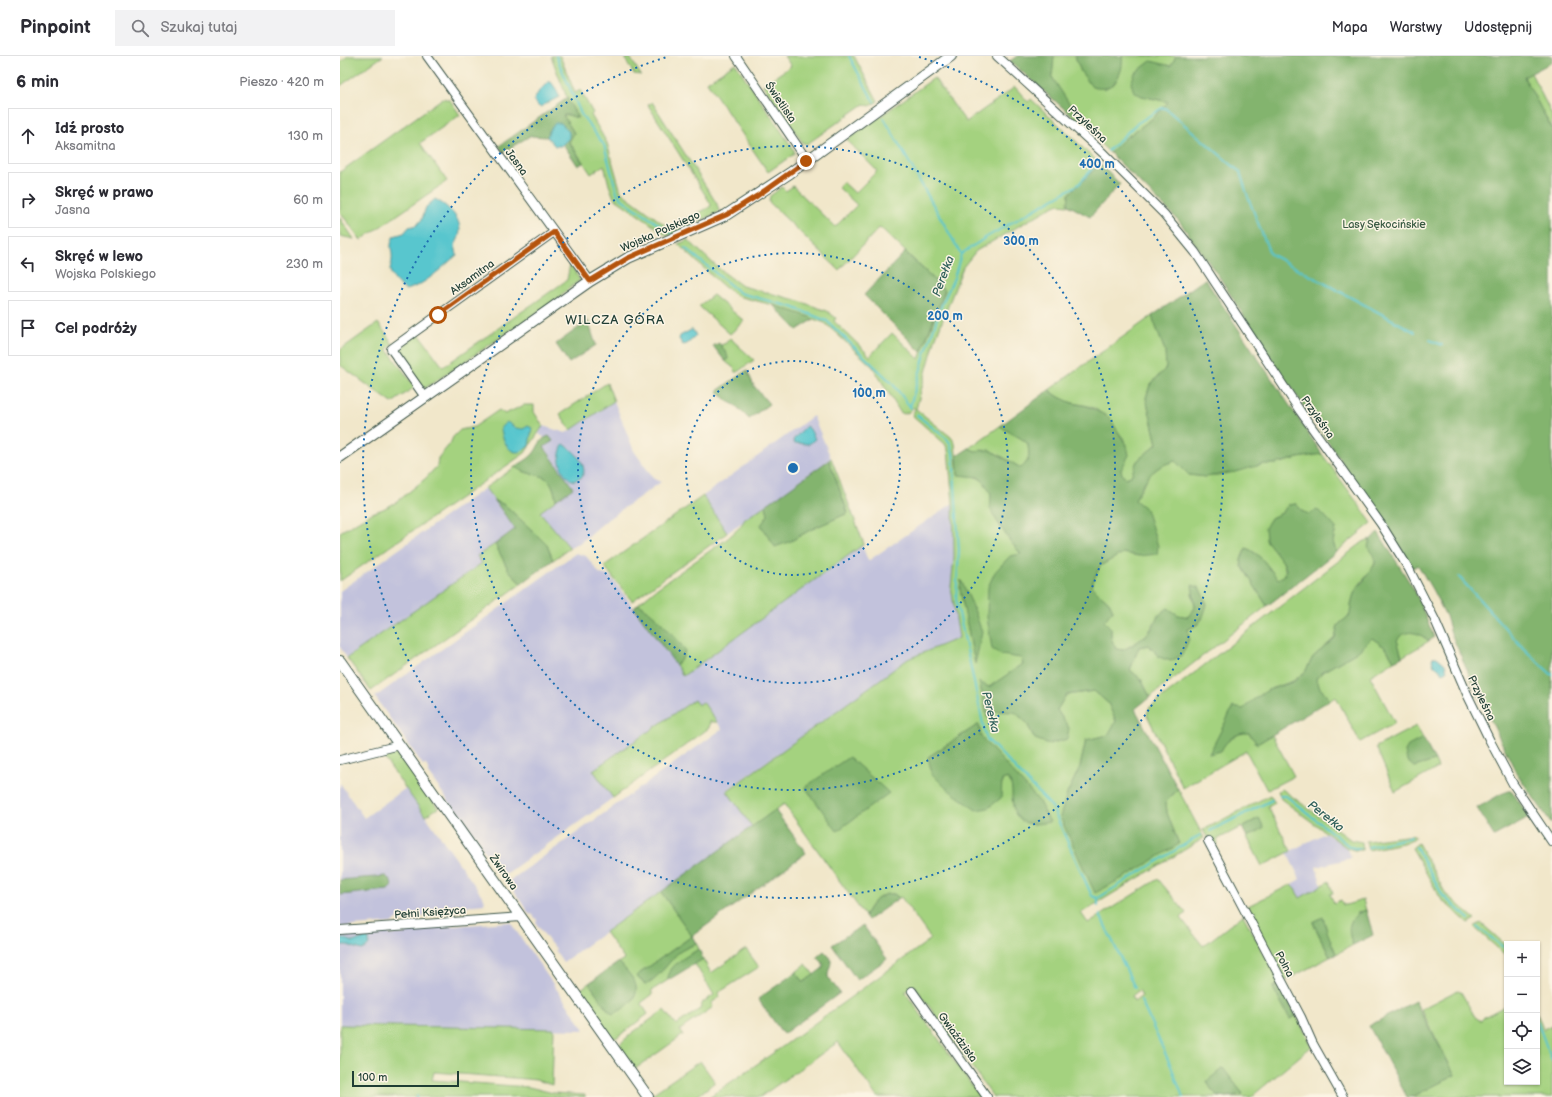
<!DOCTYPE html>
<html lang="pl">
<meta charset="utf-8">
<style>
body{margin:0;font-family:"Balsamiq Sans",sans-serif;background:#f2f2f3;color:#2b2b33}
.controls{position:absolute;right:12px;bottom:12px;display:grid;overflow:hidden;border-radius:0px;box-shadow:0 1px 3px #0004}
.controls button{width:36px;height:36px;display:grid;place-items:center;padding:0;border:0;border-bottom:1px solid #e1e1e2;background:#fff;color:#2b2b33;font:20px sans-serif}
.scale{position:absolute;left:12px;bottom:10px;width:107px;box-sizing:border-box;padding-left:4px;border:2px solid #1f3d34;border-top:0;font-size:11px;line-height:14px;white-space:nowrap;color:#1f3d34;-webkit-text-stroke:3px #fcf5e5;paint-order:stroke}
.stop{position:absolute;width:12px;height:12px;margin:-9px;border:3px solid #b45309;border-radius:50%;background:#fff}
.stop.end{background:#b45309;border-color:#fff;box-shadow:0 1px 4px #0008}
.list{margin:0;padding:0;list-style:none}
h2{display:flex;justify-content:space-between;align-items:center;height:52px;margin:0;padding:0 16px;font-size:17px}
h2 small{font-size:13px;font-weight:400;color:#7c7c81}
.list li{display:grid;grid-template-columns:26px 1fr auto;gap:12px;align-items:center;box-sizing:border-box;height:56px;margin:0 8px 8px;padding:0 8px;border:1px solid #e1e1e2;border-radius:0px}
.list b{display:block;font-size:15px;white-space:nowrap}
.list p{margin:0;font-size:13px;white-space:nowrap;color:#7c7c81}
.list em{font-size:13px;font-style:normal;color:#7c7c81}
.icon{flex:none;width:22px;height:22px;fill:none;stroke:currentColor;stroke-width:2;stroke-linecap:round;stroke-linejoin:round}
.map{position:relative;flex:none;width:1212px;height:1041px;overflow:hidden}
header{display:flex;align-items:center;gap:24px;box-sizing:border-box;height:56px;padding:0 20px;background:#fff;border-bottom:1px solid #e1e1e2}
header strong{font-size:19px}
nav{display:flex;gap:22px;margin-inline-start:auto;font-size:14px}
.search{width:280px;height:36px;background:#f2f2f3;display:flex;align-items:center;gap:10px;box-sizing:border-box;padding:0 14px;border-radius:0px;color:#7c7c81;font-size:15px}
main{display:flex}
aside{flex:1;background:#fff}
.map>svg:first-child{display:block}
.industrial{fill:#c2c2dc}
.green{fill:#a4d27f;stroke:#62885a;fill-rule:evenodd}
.forest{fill:#83b46e;stroke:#517851}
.water{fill:#59c6ce;stroke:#3c8281}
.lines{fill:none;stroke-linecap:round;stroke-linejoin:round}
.stream{stroke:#59c6ce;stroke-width:2}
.minor-casing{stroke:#3e564a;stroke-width:10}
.tertiary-casing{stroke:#3e564a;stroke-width:12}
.minor{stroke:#fff;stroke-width:8}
.tertiary{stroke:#fff;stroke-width:10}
.route{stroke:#b45309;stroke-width:5}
.ring{fill:none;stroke:#1f6fb2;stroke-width:2;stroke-dasharray:2 4}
.labels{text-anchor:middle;stroke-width:3;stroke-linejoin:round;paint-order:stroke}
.street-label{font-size:11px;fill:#1f3d34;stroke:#fcf5e5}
.park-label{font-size:11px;fill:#3a5b43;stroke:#fcf5e5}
.water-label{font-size:12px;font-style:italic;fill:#2e5f5a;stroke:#fcf5e5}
.quarter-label{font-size:13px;letter-spacing:1px;fill:#1f3d34;stroke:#fcf5e5}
.centre{fill:#1f6fb2;stroke:#fcf5e5;stroke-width:2}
.ring-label{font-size:12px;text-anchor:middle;font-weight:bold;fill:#1f6fb2;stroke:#fcf5e5;stroke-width:3;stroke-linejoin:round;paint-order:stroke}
</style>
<header>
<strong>Pinpoint</strong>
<div class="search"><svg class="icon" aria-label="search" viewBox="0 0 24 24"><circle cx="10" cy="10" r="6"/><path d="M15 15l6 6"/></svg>Szukaj tutaj</div>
<nav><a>Mapa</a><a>Warstwy</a><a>Udostępnij</a></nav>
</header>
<main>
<aside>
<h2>6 min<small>Pieszo · 420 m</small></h2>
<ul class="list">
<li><svg class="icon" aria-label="ahead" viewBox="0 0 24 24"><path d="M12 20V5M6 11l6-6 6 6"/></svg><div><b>Idź prosto</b><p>Aksamitna</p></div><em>130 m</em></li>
<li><svg class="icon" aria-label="right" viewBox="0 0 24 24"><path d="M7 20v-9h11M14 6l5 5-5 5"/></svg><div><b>Skręć w prawo</b><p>Jasna</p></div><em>60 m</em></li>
<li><svg class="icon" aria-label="left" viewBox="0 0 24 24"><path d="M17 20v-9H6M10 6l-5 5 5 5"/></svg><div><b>Skręć w lewo</b><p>Wojska Polskiego</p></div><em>230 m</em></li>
<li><svg class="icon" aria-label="arrive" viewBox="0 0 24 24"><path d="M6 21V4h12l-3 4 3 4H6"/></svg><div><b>Cel podróży</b></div></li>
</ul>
</aside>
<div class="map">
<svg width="1212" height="1041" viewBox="0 0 1212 1041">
<rect width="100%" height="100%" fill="#fcf5e5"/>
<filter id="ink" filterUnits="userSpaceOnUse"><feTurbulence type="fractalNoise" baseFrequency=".025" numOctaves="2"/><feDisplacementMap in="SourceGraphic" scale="8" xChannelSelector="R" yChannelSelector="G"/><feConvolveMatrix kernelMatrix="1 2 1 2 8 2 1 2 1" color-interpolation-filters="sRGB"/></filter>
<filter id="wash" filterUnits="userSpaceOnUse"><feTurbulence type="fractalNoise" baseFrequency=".012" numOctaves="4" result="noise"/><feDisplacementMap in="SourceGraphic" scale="16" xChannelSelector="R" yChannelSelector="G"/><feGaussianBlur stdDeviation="0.9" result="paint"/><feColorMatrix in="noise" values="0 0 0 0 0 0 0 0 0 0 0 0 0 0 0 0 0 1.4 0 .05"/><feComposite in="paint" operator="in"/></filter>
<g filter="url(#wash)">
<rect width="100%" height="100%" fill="#f1e7ca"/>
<g class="industrial">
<polygon points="274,345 294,395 314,423 321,426 268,463 241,486 230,492 200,456 233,432 204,390 212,385 209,380 205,382 199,378 203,370 226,377"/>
<polygon points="473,360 491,402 387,477 363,440"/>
<polygon points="145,432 175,473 138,500 142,507 7,602 0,591 0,535"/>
<polygon points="613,447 614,501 611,531 619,582 568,603 387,734 412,771 223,906 215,894 216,893 213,889 211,888 198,870 196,867 197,864 192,858 190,859 168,826 382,673 377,666 363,646 358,649 354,644 254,714 273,742 167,817 160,816 88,717 89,714 86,709 83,709 35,641 236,497 246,500 260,518 270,520 344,619 522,489 528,505"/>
<polygon points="0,727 24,762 66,732 145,844 144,848 95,853 83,861 58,863 53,867 0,871"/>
<polygon points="985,777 1007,792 1011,802 976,811 982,830 959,842 952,828 960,823 947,797"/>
<polygon points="170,866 245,974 0,969 0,878 47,875 50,879 58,878 65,878 69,873"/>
</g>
<g class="green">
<polygon points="8,0 43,0 0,30 0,6"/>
<polygon points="211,0 220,0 235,37 240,34 253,57 251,59 267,87 281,136 329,172 370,151 371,148 308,49 312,46 377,148 379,155 377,157 328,180 274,142 269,129 264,109 251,118 229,85 234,77 223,59 228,59 237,62 227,42"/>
<polygon points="289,0 301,19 294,18 285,3"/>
<polygon points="444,0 514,0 538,45 530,50 524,48 467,88 463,87 423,29 451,10"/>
<polygon points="714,0 735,0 741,16 764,33 775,27 779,18 782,0 836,0 831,10 811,6 802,40 828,46 813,62 784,83 770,97 731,59 733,55 712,21"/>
<polygon points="395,7 454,94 454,98 428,116 367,26"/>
<polygon points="1191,17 1212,59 1212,73 1184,21"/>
<path d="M594 22 626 66 675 31 688 46 691 43 760 108 729 138 728 149 719 148 708 153 636 195 623 211 595 284 576 353 611 381 615 387 618 418C631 419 647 421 651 437 652 443 649 449 652 455 659 471 670 484 681 498L672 600 681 602 683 608 649 631 640 627 647 662 654 655 675 656 686 666 695 683 729 672 717 654 726 639 754 635 768 647 776 665 769 679 746 684 740 711 727 738 839 788 827 757 826 746 838 733 864 782 741 857 748 867 818 823 846 857 841 862 863 890 903 859 940 927 933 931 950 963 956 959 972 990 911 1041H885L903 1038 883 1013 878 1040 881 1041H653L574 929 565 936 640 1041H537L498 986 420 1041H369L442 991 591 883 561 841 559 842 554 838C539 837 531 847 525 860L444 748 412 771 387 735 568 603 619 582 611 531 614 501 613 447 608 394 605 388 572 359 575 353 574 351 569 356 564 358 560 356 533 311 485 267 433 249 397 240 383 230 338 188 348 184 378 212 402 230 456 244 487 255 496 262 494 265 530 300 552 277 579 303 605 234 540 171 499 214 429 146 430 140 442 131 446 135 453 130 495 171 517 149 498 131 503 126 515 137 537 115 507 84ZM621 525 635 607 620 533ZM639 668 641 681 657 700 694 769 673 750 672 729 668 722 662 724V729L588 701ZM799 934 802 940 794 946 792 940Z"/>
<polygon points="103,42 110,44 120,59 80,87 107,125 21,184 0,156 0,116"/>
<polygon points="0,162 14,183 0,180"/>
<polygon points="230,208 240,224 221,239 222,240 84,333 56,295 57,294 79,278 103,311 227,224"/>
<polygon points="373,239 404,265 390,278 360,251 360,249"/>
<path d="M812 260 825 295 826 312 810 329 806 342 817 388 797 405 791 420 785 422 782 418 781 413C785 407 788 391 784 384 782 379 762 357 757 354 750 349 741 349 733 347 724 345 717 340 709 334Z"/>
<polygon points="38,267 53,288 47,293 75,331 52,347 0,309 0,294"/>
<polygon points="390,282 414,304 396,317 395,313 385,305 388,302 381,289 386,287"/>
<polygon points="267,327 274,345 231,374 220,358"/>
<polygon points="184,349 194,349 194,356 203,370 185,397 0,525 0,476 32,457 43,453 57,446 86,422 97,410 98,402 110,388 113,381 120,374 134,371 159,354 165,358"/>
<path d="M660 370C669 377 680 380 688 388 689 401 691 403 681 412 666 404 653 391 635 395L629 392Z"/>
<path d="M982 398 1032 467 996 496 993 486 996 472 963 456 956 448 948 449 942 457 931 462 926 484C934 494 947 505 945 519L938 524C928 511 921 498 906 492L901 503 902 510 927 550 810 641 801 623 790 614 799 591 809 589 819 601 831 605 849 583 848 573 857 569 863 562 852 537 855 551 848 561 838 559H818C808 581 803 583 783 594L776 593 771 582V572L763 565 773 555 769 546 750 530 760 510 783 497 799 500 795 444 810 418 822 409 835 405 849 419 866 421 924 408H936L958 402Z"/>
<path d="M491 402 524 488 343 620 336 609 342 603 345 594C337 583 310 553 298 548L316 533 388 482 399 472 405 463 426 449 428 459 451 485 470 474 508 457 489 404Z"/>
<path d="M175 411C197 425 211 411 216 444L200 456 230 492 213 504 207 489 165 449 155 445 145 432Z"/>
<polygon points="363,440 387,477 292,545 264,510"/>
<path d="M1030 483C1025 494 1038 499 1034 509 1030 518 1022 524 1017 532 1012 540 1011 549 1010 559L998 569 995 582 973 601 965 616 953 625 928 634 913 644 903 653 885 687 902 676 909 677 917 688 932 679 954 720 927 734 906 695 843 732 807 659 809 652 1023 486Z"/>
<polygon points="155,488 168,513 181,528 31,635 7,602 142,507 137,500"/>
<polygon points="1067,576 1078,577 1089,585 1062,601 1057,584 1061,579"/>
<polygon points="1032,582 1046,592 1054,605 1030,620 1055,667 1020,686 996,641 990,644 980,632 976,624 982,616 1017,596"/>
<polygon points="354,644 358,649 363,646 377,666 372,666 370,665 369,672 273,742 253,714"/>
<polygon points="1076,670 1083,682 1066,693 1074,711 1095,705 1098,712 1055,736 1036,691"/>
<polygon points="56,694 98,752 85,760 40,696"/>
<polygon points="942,733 1011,784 1022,786 1023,794 1014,794 1007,792 941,743 938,735"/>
<polygon points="930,739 935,747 928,751 951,795 922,810 907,781 924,772 919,762 878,783 876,790 871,780 867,781 863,774"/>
<polygon points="1073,779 1075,782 1063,787 1028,794 1026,785"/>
<polygon points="1078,787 1107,840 1108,840 1135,863 1128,867 1101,843 1072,792"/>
<path d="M989 825 993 837 990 838 994 847 1001 844 1003 849H1006L1023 844 1026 854 1017 857C1011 869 1007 876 1013 889L996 898 994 892 973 867 990 901 944 925 930 897 931 892 925 886 908 850 952 828 960 842Z"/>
<path d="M321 836 352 880 296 920 304 928C316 926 330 903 339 896 344 892 351 891 356 887L359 893C348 900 328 909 328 924L311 935 313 938 301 947 308 958 276 982 271 981 240 934 249 927 268 954 295 927 279 906 284 903 265 876Z"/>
<polygon points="1141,867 1167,890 1167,896 1164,898 1134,871"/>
<polygon points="406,893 419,911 378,937 380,941 371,947 373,951 340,974 343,979 295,1013 280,991 280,988 292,977 324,954 336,969 360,953 363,946 374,939 355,908 363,903 371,917"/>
<polygon points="466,908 474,919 464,926 456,916"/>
<polygon points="1118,934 1121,936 1135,961 1141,965 1144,961 1167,949 1167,1026 1197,1026 1197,957 1203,973 1212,969 1212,1041 1072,1041 1115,1019 1081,953"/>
<polygon points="0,969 214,973 212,1029 196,1024 186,1023 94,1016 92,1024 189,1031 213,1037 245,1039 245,1041 0,1041"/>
<polygon points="360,1005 375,1026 356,1041 314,1041 312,1038"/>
</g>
<g class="forest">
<polygon points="677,0 714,0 712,21 734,55 731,59 670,5"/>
<path d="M735 0H782C784 12 778 29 765 32 761 33 756 32 752 31L741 16Z"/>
<polygon points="836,0 1212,0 1212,6 1184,21 1212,73 1212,768 1177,718 1134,630 1111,577 1106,560 1093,535 1078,509 1073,512 1049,475 924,292 880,222 839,165 770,97 784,83 813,62 828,46 802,40 794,36 791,27 795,17 811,5 831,10"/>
<polygon points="227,42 238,62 228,59 223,59 234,77 229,86 243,107 238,110 223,88 229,82 209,75 207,81 190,80 163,96 159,90"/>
<polygon points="760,108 780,128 750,161 728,149 729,138"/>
<polygon points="565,196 605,234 581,296 524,239"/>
<path d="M865 223 982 398 958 402 936 408H924L895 416 866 421 849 419 835 405C812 411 805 423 795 444L806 453 818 490 817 498 799 500 783 497 760 510 751 530 769 546 773 554 764 565 771 572V582L776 593 783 594C792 589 804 583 811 574 819 563 813 562 828 552L838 559 848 561 855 551 852 529 859 531 867 548C863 562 862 567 848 573L849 583 842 599 831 605 819 601 809 589 799 591 790 614 801 623 810 641 795 653 838 733 826 746 827 757 839 788 792 817 755 837 720 761 727 738 740 711 746 684 768 679 776 665 768 647 754 635 726 639 717 654 729 672 727 683 709 688 695 683 686 666 675 656 654 655 648 662 639 626 649 631 683 608 681 602 661 599 652 593 647 561 648 531 655 516 670 500 681 498 670 485 655 462 650 452 651 438 644 426 638 421 618 419 617 400 629 392 635 395 650 394 681 412C691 403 689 401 688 388 680 380 669 377 660 370L709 334 719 341 732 347 747 350 769 361 787 390 789 399 781 414 782 418 785 422 791 420 797 405 817 388 806 342 810 329 826 312 825 295 812 260Z"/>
<polygon points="433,249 470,261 473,264 457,274"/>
<polygon points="248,265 256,289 229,307 216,288"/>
<polygon points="379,287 387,298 388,303 385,305 373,290"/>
<polygon points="407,314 414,330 429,348 409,363 395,349 387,345 377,335"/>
<path d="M209 380 213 385 204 391 233 432 216 444C211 411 197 425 175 411 180 407 188 404 193 398 199 391 199 383 209 380Z"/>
<polygon points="489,404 508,457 470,474 451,485 435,491 421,469 428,459 426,449"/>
<polygon points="155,445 165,449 194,476 207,489 213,504 181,528 168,513 155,488 175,473"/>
<path d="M956 448 963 456 970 458 976 454 981 456 996 472 993 486 996 496 927 550 902 510 901 503 906 492C921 498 928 511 938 523L945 519 946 513 943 506 926 484 925 472 931 462 942 457 948 449Z"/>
<path d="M1038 476 1075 535 1094 581 1089 585C1079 576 1066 572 1057 584L1062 601 1054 605 1046 592 1032 582 1017 596 982 616 976 624 980 632 990 644 917 688 909 677C897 676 886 684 881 695L869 698 893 651 903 653 913 644 928 634 953 626 965 616 973 601 995 582 998 569 1010 559C1011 549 1012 540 1017 532 1019 529 1023 526 1025 523 1027 520 1028 517 1030 515 1030 514 1033 511 1034 510 1041 494 1015 497 1038 476Z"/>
<polygon points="621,524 632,548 642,576 635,608 620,533"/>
<path d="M298 548C310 553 338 583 345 594L342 603 336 609 294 552Z"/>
<path d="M639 668 641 681 698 744 710 766C693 769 677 771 673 750 671 739 674 731 668 722L662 724 661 742 648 752 636 754 606 732 592 718 588 701Z"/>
<polygon points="1083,682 1095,705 1074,711 1067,705 1065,695 1068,690"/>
<polygon points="509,701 549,737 497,775 465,731"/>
<polygon points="1169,735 1172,735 1189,761 1154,780 1137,752 1161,738"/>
<path d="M435 754 466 797 352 880 356 887C350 891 342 893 337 898 329 906 315 926 305 928L296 920 352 880 321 836Z"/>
<polygon points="919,762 924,772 907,781 902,771"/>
<polygon points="46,820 51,826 52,830 48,834 0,839 0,824"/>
<path d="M547 838H554L559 842 528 864 525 860C530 850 535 842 547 838Z"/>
<path d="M1026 854 1033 879 1013 889C1006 873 1008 860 1026 854Z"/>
<polygon points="983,861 988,878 996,898 990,901 973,866"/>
<polygon points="523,869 547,903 517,924 492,889"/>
<path d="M359 893 363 903 328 924C328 908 348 900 359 893Z"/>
<path d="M484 895C497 907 488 908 488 921L500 937 443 978 418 943 456 916 464 926 483 912V907L477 901Z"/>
<path d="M279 906C284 912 292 920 295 927 301 942 285 953 273 958L268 954 249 927Z"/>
<polygon points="940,927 956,959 950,963 933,932"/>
<polygon points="1075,945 1115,1019 1072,1041 1067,1041 1029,970"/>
<polygon points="883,1012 903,1038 885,1041 878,1040 871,1033 867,1025"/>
</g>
<g class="water">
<path d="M208 26H211C214 30 219 36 219 41L200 51 198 50 194 44 199 35Z"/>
<polygon points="215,67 221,67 229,76 229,82 221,90 215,90 207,81 209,75"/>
<path d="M95 143C113 153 128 169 115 189L117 199C102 211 85 230 65 234 59 229 51 222 50 214 50 211 52 207 52 204 53 194 48 191 54 180L64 177 69 171 77 169 82 163 86 151Z"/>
<polygon points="351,274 353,274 356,280 347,288 343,289 339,283 340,280"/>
<path d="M167 366 176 372 183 373 188 370 192 372 189 390C186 392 182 396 178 396 167 397 161 380 161 371Z"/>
<polygon points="466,370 470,373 475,383 469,388 454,387 453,384"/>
<path d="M224 388C234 395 243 403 244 415L242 421 234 425C221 421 215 399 224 388Z"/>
<polygon points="1094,601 1097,601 1105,608 1107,615 1103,617 1093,608 1092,603"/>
<path d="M27 881 29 883C30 889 28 892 22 894L7 889H0V882H4L13 886Z"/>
</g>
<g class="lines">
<g class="stream">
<polyline points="216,0 241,58 264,89 277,137 282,143 331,177"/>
<polyline points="509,0 534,46"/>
<polyline points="544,62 621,198 614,222 602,248 585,298 570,351"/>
<polyline points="768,95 796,68 822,52 825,52 900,116 908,141 930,198 1075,276"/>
<polyline points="345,192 400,237 452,251 487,265 552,327 571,352"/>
<polyline points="621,198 645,182 739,128 761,102"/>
<polyline points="1090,284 1102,289"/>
<polyline points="577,359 607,383 610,387 613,397 619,494 616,543 645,677 647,683 712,751 752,840 758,842 860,779"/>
<polyline points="1119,521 1184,593 1212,619"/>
<polyline points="940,740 946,740 1009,790 1014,792 1021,792"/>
<polyline points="870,775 932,744"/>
<polyline points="1028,791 1071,781"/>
<polyline points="1076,791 1103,840 1129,863"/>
<polyline points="758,850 758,843"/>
<polyline points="760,859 795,932"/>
<polyline points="1138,871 1163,891"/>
<polyline points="801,945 831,1010 843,1041"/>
<polyline points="1197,965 1212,1005"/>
<polyline points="77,1040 77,1041"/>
</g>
</g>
</g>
<g filter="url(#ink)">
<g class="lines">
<defs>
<g id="minor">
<polyline points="87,0 250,225"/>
<polyline points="396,0 467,104"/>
<polyline points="657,0 763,97 824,158 855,196 960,355 1041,468 1069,513 1095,564 1127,638 1150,685 1173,728 1212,786"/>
<polyline points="85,341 51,293 214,176"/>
<polyline points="0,704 60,689"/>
<polyline points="868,785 961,961 973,988 1003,1041"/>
<polyline points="0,874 181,861"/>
<polyline points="572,935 647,1041"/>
</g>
<g id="tertiary">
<polyline points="0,401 250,225 288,202 386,159 450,117 611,0"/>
<polyline points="0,605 308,1041"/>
</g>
</defs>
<use href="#minor" class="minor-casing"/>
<use href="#tertiary" class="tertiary-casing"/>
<use href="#minor" class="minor"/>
<use href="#tertiary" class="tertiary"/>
</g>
</g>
<g class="lines" filter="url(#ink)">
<polyline class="route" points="98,259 214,176 250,225 288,202 386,159 417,140 466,105"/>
</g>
<g class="ring">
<circle cx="453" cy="412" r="107"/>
<circle cx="453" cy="412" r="215"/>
<circle cx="453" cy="412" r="322"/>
<path d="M579 1A430 430 0 1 1 327 1"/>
</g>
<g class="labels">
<g class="street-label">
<text transform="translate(441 46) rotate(56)" y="4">Świetlista</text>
<text transform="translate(748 68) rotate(43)" y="4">Przyleśna</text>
<text transform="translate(177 106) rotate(54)" y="4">Jasna</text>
<text transform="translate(320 175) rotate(-24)" y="4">Wojska Polskiego</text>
<text transform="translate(132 221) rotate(-36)" y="4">Aksamitna</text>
<text transform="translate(978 361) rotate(55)" y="4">Przyleśna</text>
<text transform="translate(1142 642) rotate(64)" y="4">Przyleśna</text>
<text transform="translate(164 816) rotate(55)" y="4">Żwirowa</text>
<text transform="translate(90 856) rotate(-4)" y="4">Pełni Księżyca</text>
<text transform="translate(945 908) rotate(62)" y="4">Polna</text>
<text transform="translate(618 981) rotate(54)" y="4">Gwiaździsta</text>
</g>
<g class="park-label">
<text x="1044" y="172">Lasy Sękocińskie</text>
</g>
<g class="water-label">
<text transform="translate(603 220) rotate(-70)" y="4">Perełka</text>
<text transform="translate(651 656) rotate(76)" y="4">Perełka</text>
<text transform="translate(986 760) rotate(38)" y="4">Perełka</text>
</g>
<g class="quarter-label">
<text x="275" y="268">WILCZA GÓRA</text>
</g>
</g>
<circle cx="453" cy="412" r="6" class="centre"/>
<g class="ring-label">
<text x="757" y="112">400 m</text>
<text x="681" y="189">300 m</text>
<text x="605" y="264">200 m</text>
<text x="529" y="341">100 m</text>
</g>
</svg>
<div class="controls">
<button>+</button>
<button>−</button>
<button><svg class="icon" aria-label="locate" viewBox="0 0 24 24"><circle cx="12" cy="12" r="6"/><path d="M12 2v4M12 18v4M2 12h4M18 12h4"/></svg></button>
<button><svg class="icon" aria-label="layers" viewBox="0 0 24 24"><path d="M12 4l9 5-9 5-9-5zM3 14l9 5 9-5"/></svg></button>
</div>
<div class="scale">100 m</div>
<div class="stop" style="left:98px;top:259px"></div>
<div class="stop end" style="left:466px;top:105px"></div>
</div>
</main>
